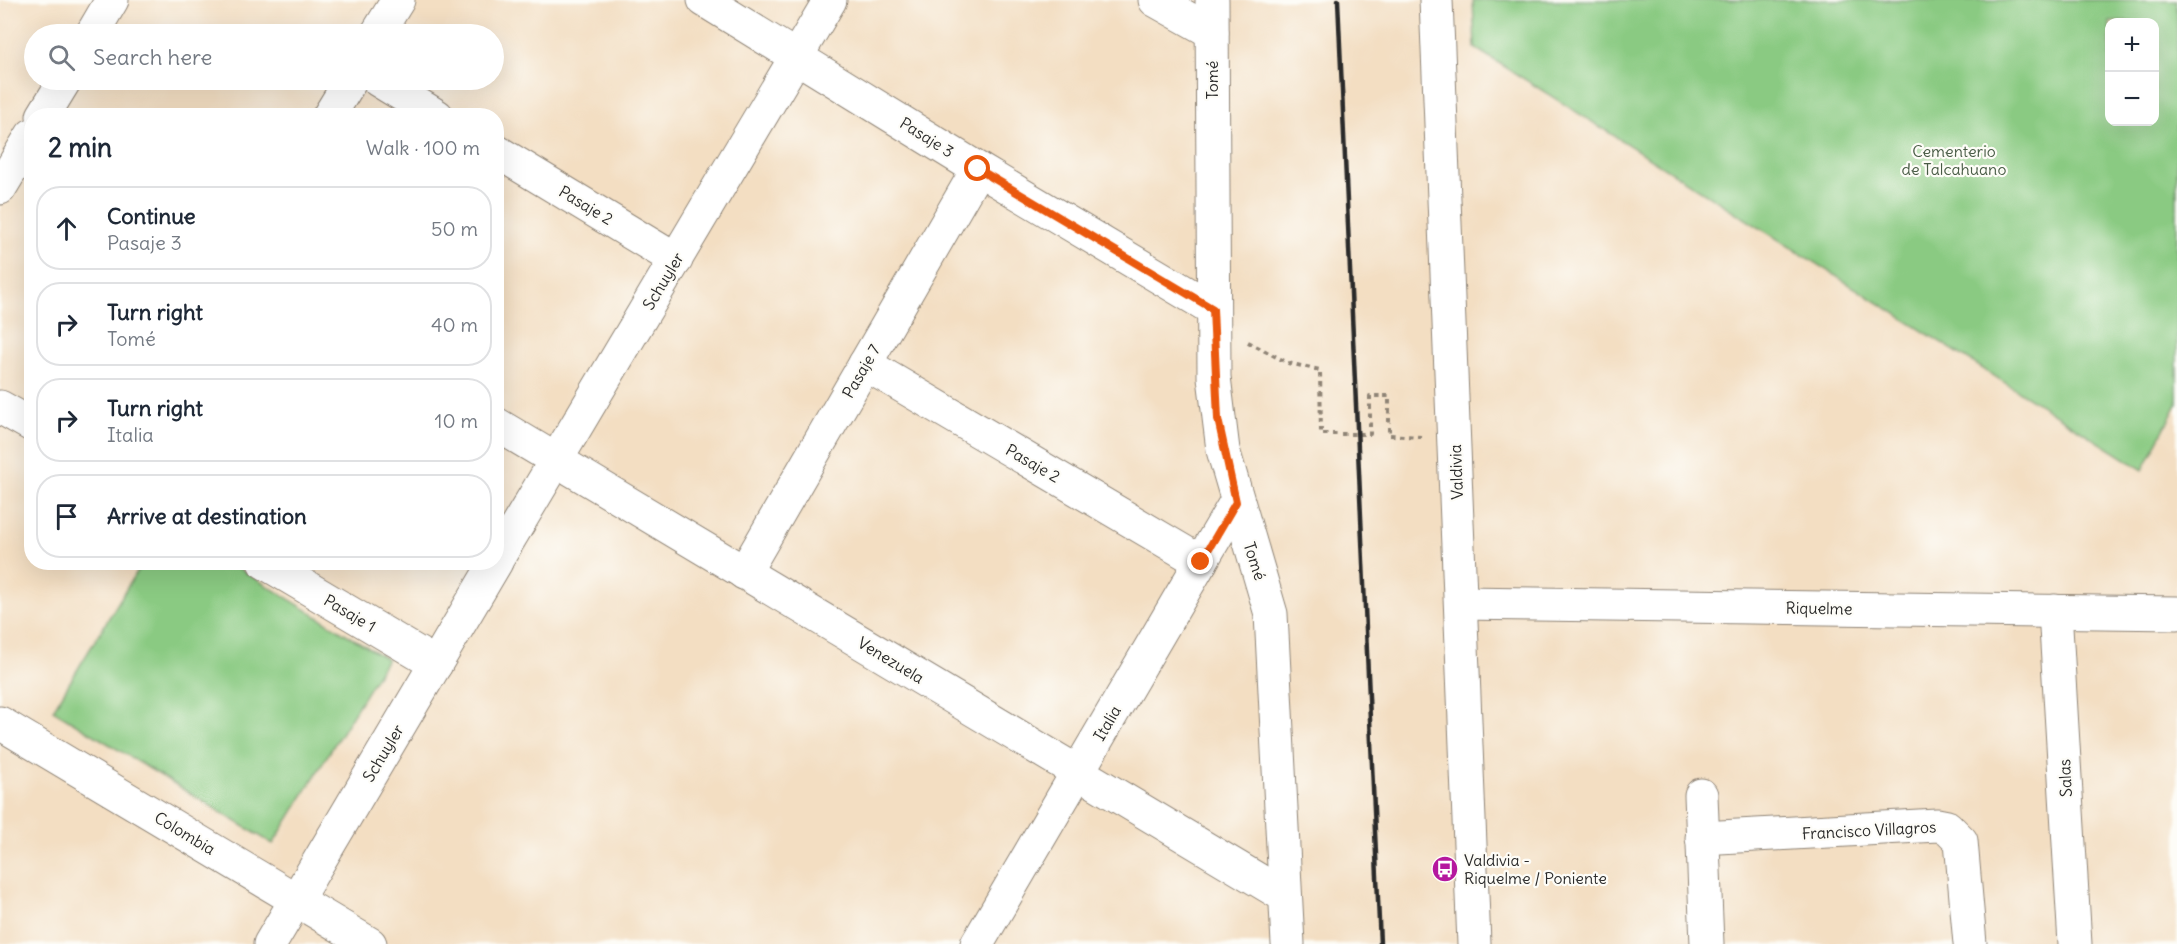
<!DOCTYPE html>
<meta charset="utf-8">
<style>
body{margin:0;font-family:Delius,sans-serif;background:#f2f2f3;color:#1f2937}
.controls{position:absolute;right:18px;top:18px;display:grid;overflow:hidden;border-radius:12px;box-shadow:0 6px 24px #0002}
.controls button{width:54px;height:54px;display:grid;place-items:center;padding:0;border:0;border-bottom:2px solid #e0e1e3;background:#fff;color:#1f2937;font:30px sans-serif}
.stop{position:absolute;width:18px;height:18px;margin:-14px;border:4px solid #ea580c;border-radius:50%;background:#fff}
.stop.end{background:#ea580c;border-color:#fff;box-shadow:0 2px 6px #0008}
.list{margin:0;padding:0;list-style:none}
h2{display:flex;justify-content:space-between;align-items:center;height:78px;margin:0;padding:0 24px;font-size:26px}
h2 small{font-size:20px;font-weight:400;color:#747a83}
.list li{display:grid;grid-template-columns:39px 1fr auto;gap:18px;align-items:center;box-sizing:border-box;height:84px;margin:0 12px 12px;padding:0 12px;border:2px solid #e0e1e3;border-radius:24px}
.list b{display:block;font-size:22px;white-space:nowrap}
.list p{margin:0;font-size:20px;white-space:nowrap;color:#747a83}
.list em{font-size:20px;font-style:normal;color:#747a83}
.icon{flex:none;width:33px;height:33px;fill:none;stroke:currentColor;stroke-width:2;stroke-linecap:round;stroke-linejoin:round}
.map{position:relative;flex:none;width:2177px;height:944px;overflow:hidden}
.search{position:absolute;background:#fff;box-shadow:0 6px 24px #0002;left:24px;top:24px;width:480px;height:66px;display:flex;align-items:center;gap:15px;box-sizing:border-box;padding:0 21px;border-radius:33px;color:#747a83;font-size:22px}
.panel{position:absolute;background:#fff;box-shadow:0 6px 24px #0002;left:24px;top:108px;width:480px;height:462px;border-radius:24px}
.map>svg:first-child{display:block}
.green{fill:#8aca82;stroke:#5a7a56;stroke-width:1.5;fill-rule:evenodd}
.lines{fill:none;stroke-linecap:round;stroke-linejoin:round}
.street-casing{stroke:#8f8476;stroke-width:35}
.secondary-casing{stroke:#8f8476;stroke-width:35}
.primary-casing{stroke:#8f8476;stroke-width:35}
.path{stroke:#8f8476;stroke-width:4;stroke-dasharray:4.5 4.5;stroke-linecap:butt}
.street{stroke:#fff;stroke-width:33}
.secondary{stroke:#fff;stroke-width:33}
.primary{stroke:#fff;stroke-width:33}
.rail{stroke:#2b2b2b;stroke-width:4.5}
.route{stroke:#ea580c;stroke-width:8}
.labels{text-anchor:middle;stroke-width:4.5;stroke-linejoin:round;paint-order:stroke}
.street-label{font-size:16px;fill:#2b2b2b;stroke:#fdfcf7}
.park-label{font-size:16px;fill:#485b45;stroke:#fdfcf7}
.poi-label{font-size:16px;fill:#2b2b2b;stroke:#fdfcf7;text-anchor:start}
</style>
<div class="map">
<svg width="2177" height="944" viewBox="0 0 2177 944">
<rect width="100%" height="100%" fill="#fdfcf7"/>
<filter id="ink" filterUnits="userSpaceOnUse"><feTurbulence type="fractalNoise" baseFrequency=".0167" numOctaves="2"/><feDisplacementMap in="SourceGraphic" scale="12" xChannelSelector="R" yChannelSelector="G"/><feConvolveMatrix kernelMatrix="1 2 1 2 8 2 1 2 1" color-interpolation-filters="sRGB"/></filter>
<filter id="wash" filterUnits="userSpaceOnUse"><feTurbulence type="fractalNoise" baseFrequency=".008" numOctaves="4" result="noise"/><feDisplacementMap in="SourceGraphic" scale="24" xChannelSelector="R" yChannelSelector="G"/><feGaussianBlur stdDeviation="1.35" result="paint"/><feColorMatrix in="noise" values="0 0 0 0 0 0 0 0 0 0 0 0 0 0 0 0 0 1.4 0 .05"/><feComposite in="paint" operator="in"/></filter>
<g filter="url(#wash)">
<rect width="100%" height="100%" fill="#f3dec2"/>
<g class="green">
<path d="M1473 0H2177V404L2143 470 1475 48ZM2110 22H2154V122H2110Z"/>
<polygon points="142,563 230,563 387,659 273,844 53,710"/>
</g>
</g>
<g filter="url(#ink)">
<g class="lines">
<defs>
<g id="street">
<polyline points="704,0 978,169 1213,309"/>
<polyline points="1155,0 1212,32"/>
<polyline points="1212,0 1214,377 1223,450 1271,614 1288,944"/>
<polyline points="92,34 112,0"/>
<polyline points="377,34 398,0"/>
<polyline points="378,80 437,116"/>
<polyline points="43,116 65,80"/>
<polyline points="329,116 351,80"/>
<polyline points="496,151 676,260"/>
<polyline points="0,188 32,135"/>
<polyline points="865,364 1201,562"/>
<polyline points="0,407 32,425"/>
<polyline points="496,424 1285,896"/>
<polyline points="496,561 830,0"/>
<polyline points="264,562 436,664"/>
<polyline points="744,573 978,169"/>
<polyline points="2055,611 2075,944"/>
<polyline points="0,723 370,944"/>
<polyline points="1701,795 1707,944"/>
<polyline points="1702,838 1937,825 1947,827 1961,841 1970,944"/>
<polyline points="270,944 496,562"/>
<polyline points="977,944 1236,502"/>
</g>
<polyline id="secondary" points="1461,603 2177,613"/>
<polyline id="primary" points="1436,0 1474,944"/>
</defs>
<use href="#street" class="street-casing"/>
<use href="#secondary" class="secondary-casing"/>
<use href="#primary" class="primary-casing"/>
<polyline class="path" points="1248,342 1288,363 1320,370 1321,434 1370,434 1370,396 1389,396 1389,435 1421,437"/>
<use href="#street" class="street"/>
<use href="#secondary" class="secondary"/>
<use href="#primary" class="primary"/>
<polyline class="rail" points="1338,0 1380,944"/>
</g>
</g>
<g class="lines" filter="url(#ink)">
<polyline class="route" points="978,169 1213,309 1218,419 1236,502 1201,562"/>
</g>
<defs>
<symbol id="bus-disc" viewBox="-11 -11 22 22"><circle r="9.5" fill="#b5179e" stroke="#fdfcf7"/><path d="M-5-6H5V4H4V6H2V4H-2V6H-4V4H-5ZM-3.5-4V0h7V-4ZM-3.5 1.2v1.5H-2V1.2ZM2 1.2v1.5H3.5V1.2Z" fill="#fff"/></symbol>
</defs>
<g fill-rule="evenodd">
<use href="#bus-disc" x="1430" y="854" width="30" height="30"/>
</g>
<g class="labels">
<g class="street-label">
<text transform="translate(1212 80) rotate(-90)" y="6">Tomé</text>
<text transform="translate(927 137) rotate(32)" y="6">Pasaje 3</text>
<text transform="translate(586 205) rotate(31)" y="6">Pasaje 2</text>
<text transform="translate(663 281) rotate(-59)" y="6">Schuyler</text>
<text transform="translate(861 371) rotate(-60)" y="6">Pasaje 7</text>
<text transform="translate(1033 463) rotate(30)" y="6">Pasaje 2</text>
<text transform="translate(1456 472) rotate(-92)" y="6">Valdivia</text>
<text transform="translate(1255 561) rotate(72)" y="6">Tomé</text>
<text transform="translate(1819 608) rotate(1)" y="6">Riquelme</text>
<text transform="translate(350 613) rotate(31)" y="6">Pasaje 1</text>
<text transform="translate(891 660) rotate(31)" y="6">Venezuela</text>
<text transform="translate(1107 723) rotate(-60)" y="6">Italia</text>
<text transform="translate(383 753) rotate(-59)" y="6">Schuyler</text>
<text transform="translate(2065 778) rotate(-93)" y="6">Salas</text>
<text transform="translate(1869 830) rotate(-3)" y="6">Francisco Villagros</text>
<text transform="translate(185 833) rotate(31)" y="6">Colombia</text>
</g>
<g class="park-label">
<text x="1954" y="157">Cementerio<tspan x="1954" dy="18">de Talcahuano</tspan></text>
</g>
<g class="poi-label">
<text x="1464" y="866">Valdivia -<tspan x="1464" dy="18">Riquelme / Poniente</tspan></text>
</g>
</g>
</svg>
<div class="controls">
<button>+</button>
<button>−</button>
</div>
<div class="stop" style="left:978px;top:169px"></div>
<div class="stop end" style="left:1201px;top:562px"></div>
<div class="search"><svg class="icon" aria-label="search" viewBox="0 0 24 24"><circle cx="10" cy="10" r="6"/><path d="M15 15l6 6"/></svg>Search here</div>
<section class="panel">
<h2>2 min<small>Walk · 100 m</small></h2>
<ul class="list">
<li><svg class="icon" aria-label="ahead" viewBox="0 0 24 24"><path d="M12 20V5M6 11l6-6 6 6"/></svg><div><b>Continue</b><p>Pasaje 3</p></div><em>50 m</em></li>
<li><svg class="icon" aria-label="right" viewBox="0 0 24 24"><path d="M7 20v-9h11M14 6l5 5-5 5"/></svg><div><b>Turn right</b><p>Tomé</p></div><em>40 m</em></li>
<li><svg class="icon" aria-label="right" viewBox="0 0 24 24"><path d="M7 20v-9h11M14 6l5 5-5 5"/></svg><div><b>Turn right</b><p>Italia</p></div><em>10 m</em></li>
<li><svg class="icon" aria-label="arrive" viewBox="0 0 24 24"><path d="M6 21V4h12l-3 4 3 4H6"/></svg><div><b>Arrive at destination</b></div></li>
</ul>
</section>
</div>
